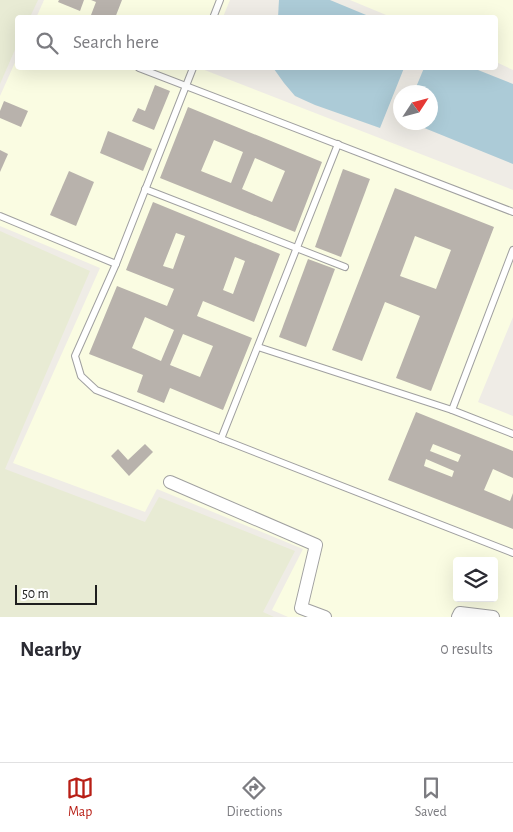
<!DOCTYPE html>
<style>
body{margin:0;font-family:"Alegreya Sans",sans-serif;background:#f7f7f7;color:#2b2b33}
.controls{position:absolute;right:15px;bottom:15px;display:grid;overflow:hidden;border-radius:5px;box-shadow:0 5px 20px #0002}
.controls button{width:45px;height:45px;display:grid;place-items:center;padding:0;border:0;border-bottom:1px solid #e1e1e2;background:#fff;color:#2b2b33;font:25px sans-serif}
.compass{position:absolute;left:393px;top:85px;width:45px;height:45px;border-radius:50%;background:#fff;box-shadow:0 5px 20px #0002;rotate:54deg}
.scale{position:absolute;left:15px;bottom:12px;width:82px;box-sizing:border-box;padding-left:5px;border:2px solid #1f1f1f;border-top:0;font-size:14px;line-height:18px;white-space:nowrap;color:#1f1f1f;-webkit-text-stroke:4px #fff;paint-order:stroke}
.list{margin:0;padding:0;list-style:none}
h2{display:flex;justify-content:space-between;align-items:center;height:65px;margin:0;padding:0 20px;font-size:21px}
h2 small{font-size:16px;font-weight:400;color:#7c7c81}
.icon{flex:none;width:28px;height:28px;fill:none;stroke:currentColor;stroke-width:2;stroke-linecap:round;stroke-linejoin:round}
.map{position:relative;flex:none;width:513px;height:617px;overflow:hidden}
.search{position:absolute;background:#fff;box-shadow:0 5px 20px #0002;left:15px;right:15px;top:15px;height:55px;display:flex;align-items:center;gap:12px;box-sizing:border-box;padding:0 18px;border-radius:5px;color:#7c7c81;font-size:19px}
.sheet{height:145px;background:#fff}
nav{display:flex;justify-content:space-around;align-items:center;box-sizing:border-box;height:70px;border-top:1px solid #e1e1e2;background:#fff;font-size:14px;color:#7c7c81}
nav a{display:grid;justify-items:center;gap:2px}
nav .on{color:#b81f16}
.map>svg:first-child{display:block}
.education{fill:#fafce2;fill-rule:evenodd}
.farmland{fill:#e8ebd4}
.water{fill:#accbd7}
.building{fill:#b8b2ac;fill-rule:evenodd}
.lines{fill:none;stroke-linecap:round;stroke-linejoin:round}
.service-casing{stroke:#a0a0a0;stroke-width:8}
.minor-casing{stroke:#a0a0a0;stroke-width:14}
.service{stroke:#fff;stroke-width:6}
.minor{stroke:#fff;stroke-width:12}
</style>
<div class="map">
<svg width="513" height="617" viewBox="0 0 513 617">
<rect width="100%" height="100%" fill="#efece6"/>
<g class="education">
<polygon points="44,0 230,0 223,17 36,18"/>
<polygon points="350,0 513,0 513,70 496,62 496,18 391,17"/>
<path d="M17 58 18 68H202V69L513 190V317L478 402 513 416V617H288L272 610 303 549 157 489 145 512 13 463 100 268 0 226V96ZM457 561H494V598H457Z"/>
</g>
<g class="farmland">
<polygon points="0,0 38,0 30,17 18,18 17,45 0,84"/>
<polygon points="0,231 90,271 5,469 145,522 159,497 295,551 263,612 274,617 0,617"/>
</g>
<g class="water">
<polygon points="279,0 330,0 371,17 278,17"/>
<polygon points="272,68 404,68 380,128 315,105 295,96 284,83 274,69"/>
<polygon points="424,68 473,68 513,84 513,164 412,123 430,122 430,92 414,92"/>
</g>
<g class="building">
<polygon points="59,0 84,0 80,11 58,2"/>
<polygon points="91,0 122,0 115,18 97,18 91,15 96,2"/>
<polygon points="155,85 170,91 154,130 132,121 138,108 145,111"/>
<polygon points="4,101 28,111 21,127 0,118 0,111"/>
<path d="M188 107 322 162 295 232 160 178ZM214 140 243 152 231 183 201 171ZM255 158 285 171 272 202 242 189Z"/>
<polygon points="108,131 152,149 143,171 100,153"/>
<polygon points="0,150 8,154 0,172"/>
<polygon points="343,169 370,179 341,257 315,247"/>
<polygon points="69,171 94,182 76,226 50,215"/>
<path d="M395 188 494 227 431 391 396 378 420 316 385 302 362 361 332 350ZM415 236 451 250 436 289 400 276Z"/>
<path d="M153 202 280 254 254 322 203 301 197 316 252 338 223 410 170 388 164 403 137 392 143 375 89 354 117 286 167 306 174 289 126 270ZM176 233 185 236 173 269 163 266ZM235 257 245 261 233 294 223 290ZM145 317 174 330 161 361 132 348ZM183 334 213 346 200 377 170 365Z"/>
<polygon points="308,259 335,269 306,347 279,337"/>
<path d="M416 412 513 451V478L493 469 484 490 510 501 513 493V529L388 480ZM433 444 461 455 458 462 430 451ZM426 459 454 471 452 477 424 466Z"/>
<polygon points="145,444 153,452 129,476 111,456 118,449 128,460"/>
</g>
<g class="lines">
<defs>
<g id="service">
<polyline points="213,18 220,0"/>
<polyline points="139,68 513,212"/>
<polyline points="145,189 345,267"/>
<polyline points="0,216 116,264 193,68"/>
<polyline points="513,250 452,410 513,434"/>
<polyline points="116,264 75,356 81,376 96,390 513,553"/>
<polyline points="258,347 452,410"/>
<polyline points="221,439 338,144"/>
</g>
<g id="minor">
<polyline points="170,482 316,545 301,608 325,617"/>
<polyline points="458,617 460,613 493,617"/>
</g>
</defs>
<use href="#service" class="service-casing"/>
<use href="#minor" class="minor-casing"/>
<use href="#service" class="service"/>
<use href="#minor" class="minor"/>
</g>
</svg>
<div class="controls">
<button><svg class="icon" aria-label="layers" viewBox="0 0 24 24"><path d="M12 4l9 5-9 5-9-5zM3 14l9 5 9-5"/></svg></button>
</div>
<svg class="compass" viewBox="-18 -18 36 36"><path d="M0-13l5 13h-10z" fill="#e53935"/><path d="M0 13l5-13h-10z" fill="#7c7c81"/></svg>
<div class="scale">50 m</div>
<div class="search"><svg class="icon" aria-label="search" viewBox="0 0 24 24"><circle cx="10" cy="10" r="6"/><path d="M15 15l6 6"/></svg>Search here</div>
</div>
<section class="sheet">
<h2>Nearby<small>0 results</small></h2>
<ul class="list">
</ul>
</section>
<nav>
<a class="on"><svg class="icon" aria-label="map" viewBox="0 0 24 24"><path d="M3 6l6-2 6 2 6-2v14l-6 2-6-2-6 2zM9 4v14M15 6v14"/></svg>Map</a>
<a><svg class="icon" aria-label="directions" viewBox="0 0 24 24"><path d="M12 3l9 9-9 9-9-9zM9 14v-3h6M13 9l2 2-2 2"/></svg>Directions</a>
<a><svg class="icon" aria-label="saved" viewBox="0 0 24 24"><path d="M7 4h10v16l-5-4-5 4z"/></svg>Saved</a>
</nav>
